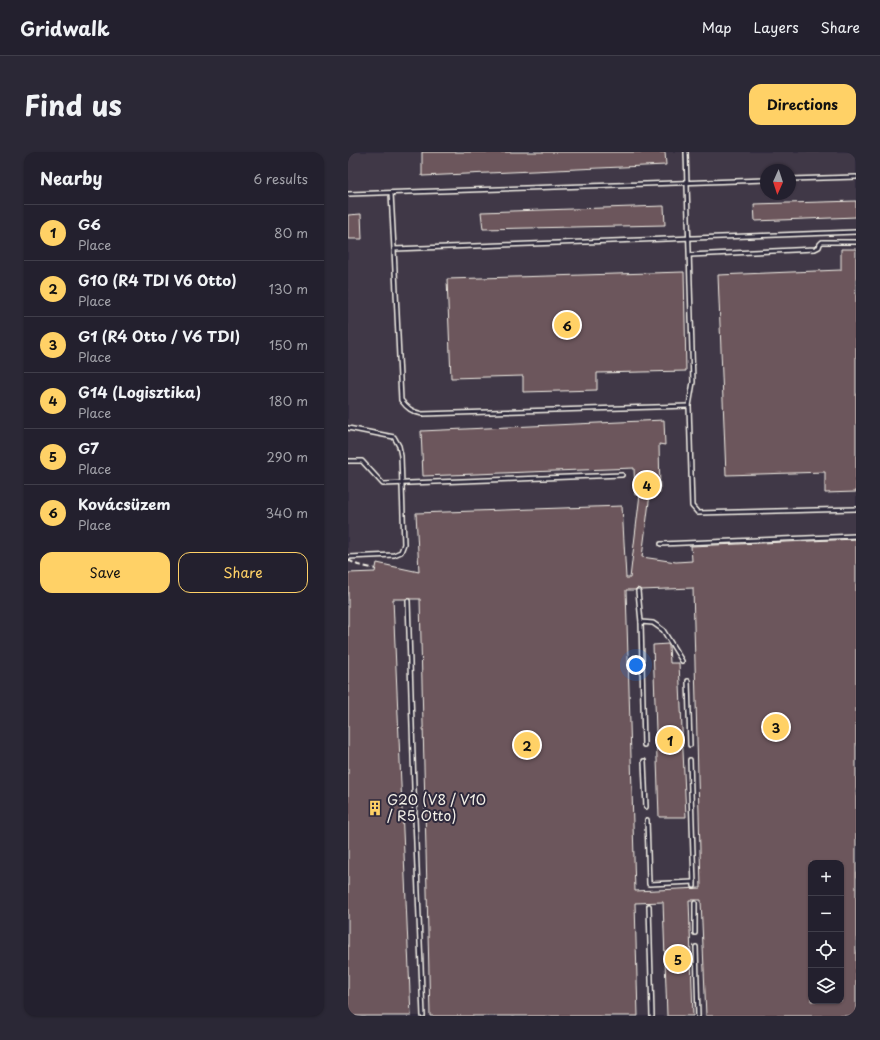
<!DOCTYPE html>
<meta charset="utf-8">
<style>
body{margin:0;font-family:"Playpen Sans",sans-serif;background:#2b2836;color:#f1f3f6}
.controls{position:absolute;right:12px;bottom:12px;display:grid;overflow:hidden;border-radius:8px;box-shadow:0 1px 3px #0004}
.controls button{width:36px;height:36px;display:grid;place-items:center;padding:0;border:0;border-bottom:1px solid #403e4a;background:#23202e;color:#f1f3f6;font:20px sans-serif}
.compass{position:absolute;left:412px;top:12px;width:36px;height:36px;border-radius:50%;background:#23202e;box-shadow:0 1px 3px #0004;rotate:183deg}
.you{position:absolute;left:288px;top:513px;width:14px;height:14px;margin:-10px;border:3px solid #fff;border-radius:50%;background:#1a73e8;box-shadow:0 0 0 6px #1a73e833}
.badge{display:grid;place-items:center;width:26px;height:26px;border-radius:50%;background:#ffd166;color:#111;font-size:13px;font-weight:700}
.pin{position:absolute;translate:-50% -50%;border:2px solid #fff;box-shadow:0 1px 4px #0006}
.list{margin:0;padding:0;list-style:none}
h2{display:flex;justify-content:space-between;align-items:center;height:52px;margin:0;padding:0 16px;font-size:17px}
h2 small{font-size:13px;font-weight:400;color:#a3a3aa}
.list li{display:grid;grid-template-columns:26px 1fr auto;gap:12px;align-items:center;box-sizing:border-box;height:56px;padding:0 16px;border-top:1px solid #403e4a}
.list b{display:block;font-size:15px;white-space:nowrap}
.list p{margin:0;font-size:13px;white-space:nowrap;color:#a3a3aa}
.list em{font-size:13px;font-style:normal;color:#a3a3aa}
.actions{display:flex;gap:8px;padding:12px 16px}
.actions a{flex:1;padding:9px 0;border:1px solid #ffd166;border-radius:12px;text-align:center;font-size:14px;color:#ffd166}
.actions .main{background:#ffd166;color:#111}
.icon{flex:none;width:22px;height:22px;fill:none;stroke:currentColor;stroke-width:2;stroke-linecap:round;stroke-linejoin:round}
.map{position:relative;flex:none;width:508px;height:864px;overflow:hidden;border-radius:12px}
header{display:flex;align-items:center;gap:24px;box-sizing:border-box;height:56px;padding:0 20px;background:#23202e;border-bottom:1px solid #403e4a}
header strong{font-size:19px}
nav{display:flex;gap:22px;margin-inline-start:auto;font-size:14px}
.intro{display:flex;align-items:center;justify-content:space-between;box-sizing:border-box;height:96px;padding:0 24px}
h1{margin:0;font-size:28px}
.button{padding:10px 18px;border-radius:12px;background:#ffd166;color:#111;font-size:14px;font-weight:700}
main{display:flex;gap:24px;padding:0 24px}
aside{flex:1;background:#23202e;border-radius:12px;box-shadow:0 1px 3px #0004}
.map>svg:first-child{display:block}
.built{fill:#413746;fill-rule:evenodd}
.building{fill:#6c565c;stroke:#f4f1e8;fill-rule:evenodd}
.lines{fill:none;stroke-linecap:round;stroke-linejoin:round}
.service-casing{stroke:#f4f1e8;stroke-width:6}
.service{stroke:#2f2a3d;stroke-width:3}
.rail{stroke:#f4f1e8;stroke-width:2;stroke-dasharray:6 3;stroke-linecap:butt}
.labels{text-anchor:middle;stroke-width:4;stroke-linejoin:round;paint-order:stroke}
.poi-label{font-size:14px;fill:#f4f1e8;stroke:#2f2a3d;text-anchor:start}
</style>
<header>
<strong>Gridwalk</strong>
<nav><a>Map</a><a>Layers</a><a>Share</a></nav>
</header>
<div class="intro"><h1>Find us</h1><a class="button">Directions</a></div>
<main>
<aside>
<h2>Nearby<small>6 results</small></h2>
<ul class="list">
<li><span class="badge">1</span><div><b>G6</b><p>Place</p></div><em>80 m</em></li>
<li><span class="badge">2</span><div><b>G10 (R4 TDI V6 Otto)</b><p>Place</p></div><em>130 m</em></li>
<li><span class="badge">3</span><div><b>G1 (R4 Otto / V6 TDI)</b><p>Place</p></div><em>150 m</em></li>
<li><span class="badge">4</span><div><b>G14 (Logisztika)</b><p>Place</p></div><em>180 m</em></li>
<li><span class="badge">5</span><div><b>G7</b><p>Place</p></div><em>290 m</em></li>
<li><span class="badge">6</span><div><b>Kovácsüzem</b><p>Place</p></div><em>340 m</em></li>
</ul>
<div class="actions"><a class="main">Save</a><a>Share</a></div>
</aside>
<div class="map">
<svg width="508" height="864" viewBox="0 0 508 864">
<rect width="100%" height="100%" fill="#2f2a3d"/>
<filter id="ink" filterUnits="userSpaceOnUse"><feTurbulence type="fractalNoise" baseFrequency=".025" numOctaves="2"/><feDisplacementMap in="SourceGraphic" scale="8" xChannelSelector="R" yChannelSelector="G"/><feConvolveMatrix kernelMatrix="1 2 1 2 8 2 1 2 1" color-interpolation-filters="sRGB"/></filter>
<g filter="url(#ink)">
<path class="built" d="M0 0H508V864H0ZM418 18H442V42H418ZM463 711H493V849H463Z"/>
<g class="building">
<polygon points="74,0 317,0 318,13 74,24"/>
<polygon points="508,49 508,65 407,69 406,52"/>
<polygon points="316,54 317,73 135,77 133,60"/>
<polygon points="13,62 14,87 0,87 0,63"/>
<polygon points="493,97 508,97 508,340 477,341 477,320 378,323 370,123 493,118"/>
<polygon points="336,120 338,219 249,221 249,238 175,240 175,224 103,226 99,127"/>
<path d="M316 268 317 293 311 292 312 341 302 342 294 405 328 410 344 409 343 394 508 387V864H358L353 748H341L345 864H319L315 750 287 751 290 864H82L72 447H62L60 446 58 447H45L63 864H0V421L27 420 29 411 71 420 68 361 274 354 278 426H282L292 342 287 343 286 316 75 324 73 279ZM289 436 293 438 345 436 353 736 287 739 278 438H287ZM463 711H493V849H463Z"/>
<polygon points="320,492 321,494 322,511 331,511 338,665 311,665 305,493"/>
</g>
<g class="lines">
<defs>
<g id="service">
<polyline points="338,0 345,230 341,254 344,354 350,361 508,357"/>
<polyline points="442,27 508,25"/>
<polyline points="43,41 46,97 508,80"/>
<polyline points="0,42 418,28"/>
<path d="M46 97 53 248C59 256 64 260 74 262L341 254"/>
<polyline points="342,103 467,97 471,95 472,92 474,90 508,90"/>
<polyline points="0,276 46,285 51,294 53,304 56,392 53,400 46,403 0,405"/>
<polyline points="0,309 14,309 35,332 274,323"/>
<polyline points="313,392 508,384"/>
<polyline points="290,439 293,470"/>
<polyline points="60,449 67,666 75,864"/>
<polyline points="340,529 342,593"/>
<polyline points="296,593 293,470 305,471 315,478 334,509"/>
<polyline points="342,608 346,734"/>
<polyline points="296,609 298,655"/>
<polyline points="299,668 301,732 346,730"/>
<polyline points="347,751 347,781"/>
<polyline points="301,754 304,864"/>
<polyline points="348,795 350,864"/>
</g>
</defs>
<use href="#service" class="service-casing"/>
<use href="#service" class="service"/>
<polyline class="rail" points="0,408 10,413 28,417"/>
</g>
</g>
<defs>
<symbol id="building-bare" viewBox="-9 -9 18 18"><path d="M-4-6H4V6H1V3H-1V6H-4ZM-2.5-4.3h1.7v1.8h-1.7ZM.8-4.3h1.7v1.8H.8ZM-2.5-1h1.7V.8h-1.7ZM.8-1h1.7V.8H.8Z" fill="#ffd166" stroke="#2f2a3d" stroke-width="2.5" paint-order="stroke"/></symbol>
</defs>
<g fill-rule="evenodd">
<use href="#building-bare" x="16" y="645" width="22" height="22"/>
</g>
<g class="labels">
<g class="poi-label">
<text x="39" y="653">G20 (V8 / V10<tspan x="39" dy="16">/ R5 Otto)</tspan></text>
</g>
</g>
</svg>
<div class="controls">
<button>+</button>
<button>−</button>
<button><svg class="icon" aria-label="locate" viewBox="0 0 24 24"><circle cx="12" cy="12" r="6"/><path d="M12 2v4M12 18v4M2 12h4M18 12h4"/></svg></button>
<button><svg class="icon" aria-label="layers" viewBox="0 0 24 24"><path d="M12 4l9 5-9 5-9-5zM3 14l9 5 9-5"/></svg></button>
</div>
<svg class="compass" viewBox="-18 -18 36 36"><path d="M0-13l5 13h-10z" fill="#e53935"/><path d="M0 13l5-13h-10z" fill="#a3a3aa"/></svg>
<div class="you"></div>
<div class="pin badge" style="left:322px;top:588px">1</div>
<div class="pin badge" style="left:179px;top:593px">2</div>
<div class="pin badge" style="left:428px;top:575px">3</div>
<div class="pin badge" style="left:299px;top:333px">4</div>
<div class="pin badge" style="left:330px;top:807px">5</div>
<div class="pin badge" style="left:219px;top:173px">6</div>
</div>
</main>
